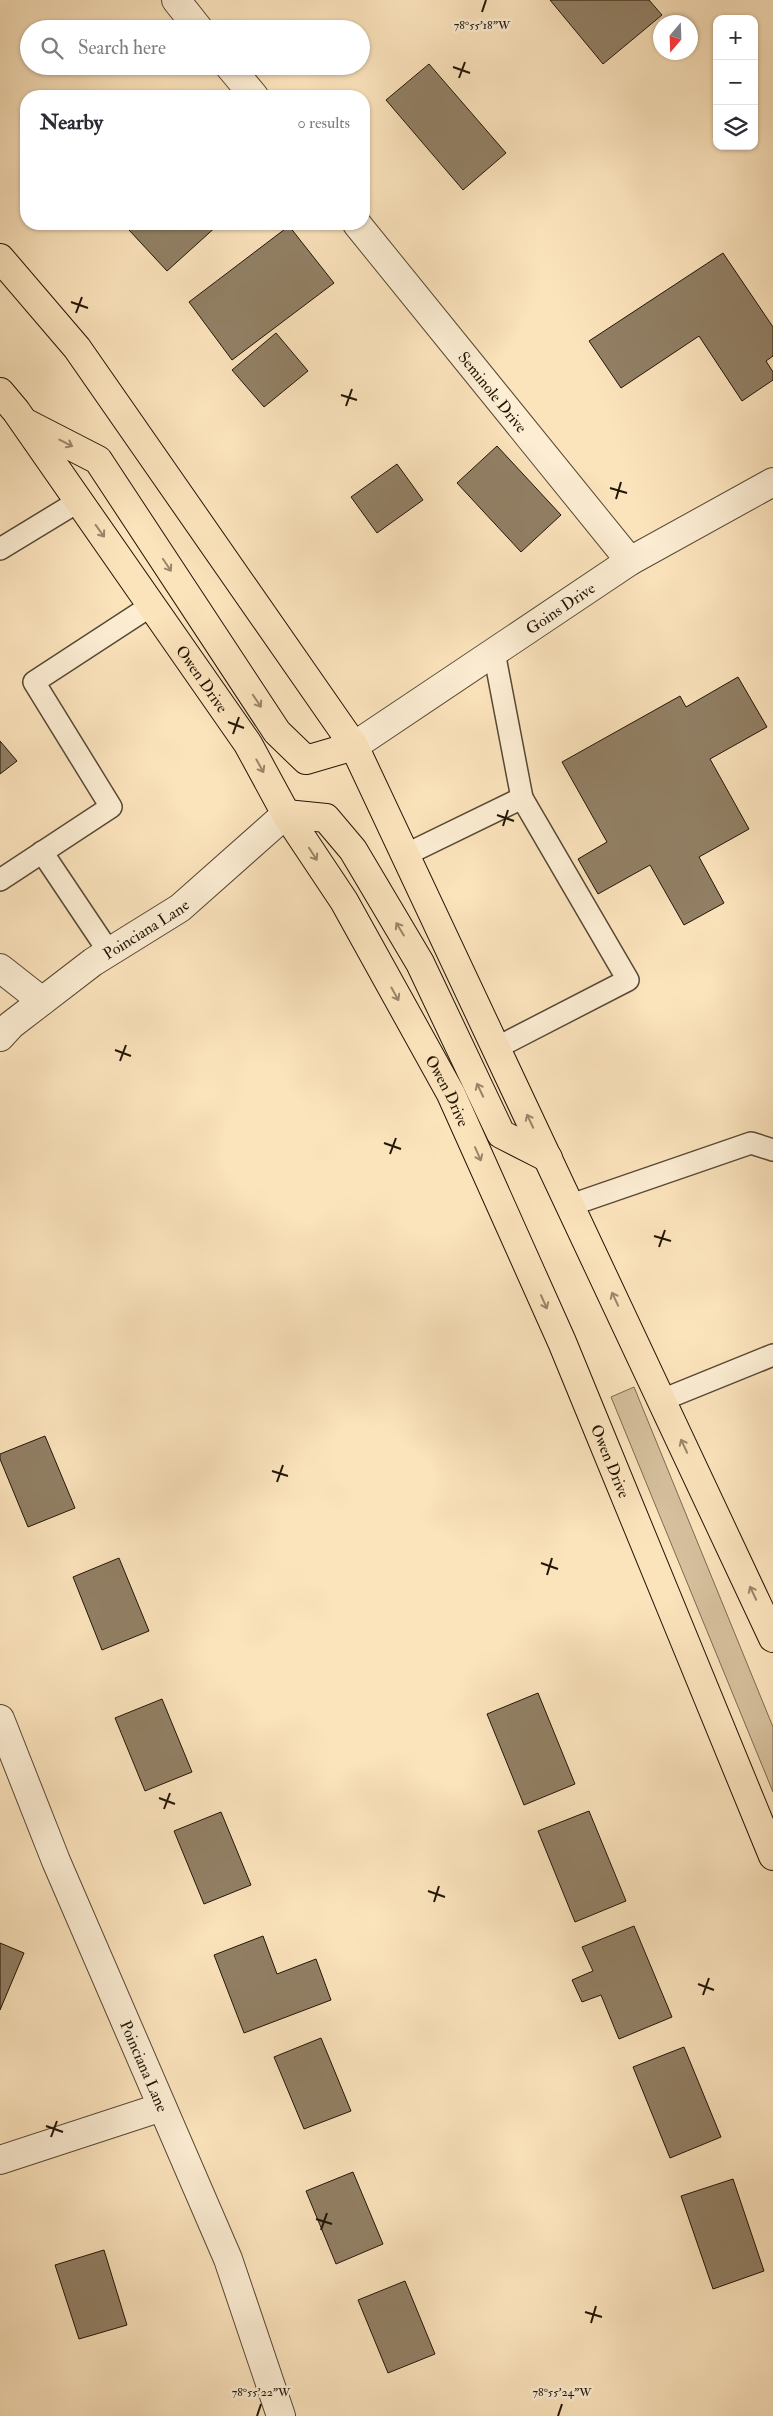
<!DOCTYPE html>
<meta charset="utf-8">
<style>
body{margin:0;font-family:"IM FELL Double Pica",serif;background:#f2f2f3;color:#2b2b33}
.controls{position:absolute;right:15px;top:15px;display:grid;overflow:hidden;border-radius:10px;box-shadow:0 1px 4px #0004}
.controls button{width:45px;height:45px;display:grid;place-items:center;padding:0;border:0;border-bottom:1px solid #e1e1e2;background:#fff;color:#2b2b33;font:25px sans-serif}
.compass{position:absolute;left:653px;top:15px;width:45px;height:45px;border-radius:50%;background:#fff;box-shadow:0 1px 4px #0004;rotate:199deg}
.list{margin:0;padding:0;list-style:none}
h2{display:flex;justify-content:space-between;align-items:center;height:65px;margin:0;padding:0 20px;font-size:21px}
h2 small{font-size:16px;font-weight:400;color:#7c7c81}
.icon{flex:none;width:28px;height:28px;fill:none;stroke:currentColor;stroke-width:2;stroke-linecap:round;stroke-linejoin:round}
.map{position:relative;flex:none;width:773px;height:2416px;overflow:hidden}
.search{position:absolute;background:#fff;box-shadow:0 1px 4px #0004;left:20px;top:20px;width:350px;height:55px;display:flex;align-items:center;gap:12px;box-sizing:border-box;padding:0 18px;border-radius:28px;color:#7c7c81;font-size:19px}
.panel{position:absolute;background:#fff;box-shadow:0 1px 4px #0004;left:20px;top:90px;width:350px;height:140px;border-radius:20px}
.map>svg:first-child{display:block}
.green{fill:#d6c09d;stroke:#7c6a52}
.building{fill:#928065;stroke:#211507}
.lines{fill:none;stroke-linecap:round;stroke-linejoin:round}
.service-casing{stroke:#584834;stroke-width:24}
.minor-casing{stroke:#584834;stroke-width:30}
.trunk-casing{stroke:#211507;stroke-width:30}
.service{stroke:#fcedd3;stroke-width:21}
.minor{stroke:#fcedd3;stroke-width:28}
.trunk{stroke:#fbe3bc;stroke-width:28}
.oneway{stroke:#99866b}
.ticks{fill:none;stroke:#211507;stroke-width:2}
.labels{text-anchor:middle;stroke-width:5;stroke-linejoin:round;paint-order:stroke}
.street-label{font-size:16px;fill:#211507;stroke:#fcedd3}
.ticks-label{font-size:12px;text-anchor:middle;fill:#211507;stroke:#fcedd3;stroke-width:5;stroke-linejoin:round;paint-order:stroke}
</style>
<div class="map">
<svg width="773" height="2416" viewBox="0 0 773 2416">
<rect width="100%" height="100%" fill="#fbe3bc"/>
<filter id="stains"><feTurbulence type="fractalNoise" baseFrequency=".004" numOctaves="4"/><feColorMatrix values="0 0 0 0 .2 0 0 0 0 .09 0 0 0 0 .02 0 0 0 .5 -.17"/></filter>
<radialGradient id="worn" r=".72"><stop offset=".6" stop-color="#630" stop-opacity="0"/><stop offset="1" stop-color="#630" stop-opacity=".3"/></radialGradient>
<polygon class="green" points="634,1387 773,1727 773,1792 611,1397"/>
<g class="building">
<polygon points="550,0 649,0 662,15 603,64"/>
<polygon points="429,64 506,153 463,190 386,100"/>
<polygon points="136,224 219,224 167,271 129,230"/>
<polygon points="289,226 334,283 232,360 189,302"/>
<polygon points="723,253 773,327 773,356 766,361 773,372 773,380 742,401 699,336 621,388 589,341"/>
<polygon points="276,333 308,371 264,407 232,370"/>
<polygon points="497,446 561,515 521,552 457,483"/>
<polygon points="397,464 423,500 377,533 351,497"/>
<polygon points="738,677 767,727 710,759 749,829 699,857 724,903 684,925 650,865 598,894 578,859 607,842 562,762 680,696 686,707"/>
<polygon points="0,741 17,761 0,774"/>
<polygon points="45,1436 75,1508 28,1527 0,1459 0,1454"/>
<polygon points="119,1558 149,1631 102,1650 73,1577"/>
<polygon points="538,1693 575,1784 524,1805 487,1714"/>
<polygon points="162,1699 192,1772 145,1791 115,1718"/>
<polygon points="589,1811 626,1901 575,1922 538,1831"/>
<polygon points="221,1812 251,1885 204,1904 174,1831"/>
<polygon points="634,1926 672,2017 619,2039 601,1995 582,2002 572,1980 593,1971 582,1947"/>
<polygon points="263,1936 277,1974 316,1959 331,2000 244,2033 214,1955"/>
<polygon points="0,1943 24,1953 0,2010"/>
<polygon points="321,2038 351,2111 304,2129 274,2057"/>
<polygon points="684,2047 721,2137 670,2158 633,2067"/>
<polygon points="353,2172 383,2244 336,2264 306,2191"/>
<polygon points="733,2179 764,2271 713,2289 681,2196"/>
<polygon points="104,2250 127,2325 79,2339 55,2265"/>
<polygon points="405,2281 435,2354 388,2373 358,2300"/>
</g>
<g class="lines">
<defs>
<g id="service">
<polyline points="0,549 79,501"/>
<polyline points="494,652 522,798"/>
<polyline points="42,852 109,952"/>
<polyline points="405,855 522,798 628,980 496,1048"/>
<polyline points="0,880 111,807 34,682 152,605"/>
<polyline points="571,1205 751,1143 773,1150"/>
<polyline points="662,1400 773,1355"/>
</g>
<g id="minor">
<polyline points="176,0 199,29"/>
<polyline points="229,66 254,96"/>
<path id="s1" d="M357 224 630 561"/>
<path id="s2" d="M354 746 630 561 773 482"/>
<polyline points="0,968 42,1001"/>
<path id="s3" d="M0 1037 11 1025 93 962 180 908 286 814"/>
<path id="s4" d="M0 1719 56 1861 228 2259 281 2416"/>
<polyline points="0,2160 162,2107"/>
</g>
<g id="trunk">
<polyline points="0,258 77,348 354,746 773,1638"/>
<path id="s5" d="M0 392 16 411 248 744 286 814 344 901 451 1094 562 1342 773 1856"/>
<polyline points="26,423 98,460 277,732 306,760 354,746"/>
<polyline points="286,814 326,818 353,850 420,963 501,1134 548,1158"/>
</g>
</defs>
<use href="#service" class="service-casing"/>
<use href="#minor" class="minor-casing"/>
<use href="#trunk" class="trunk-casing"/>
<use href="#service" class="service"/>
<use href="#minor" class="minor"/>
<use href="#trunk" class="trunk"/>
</g>
<defs><path id="oneway-shaft" d="M-6 0H5M1.5-3L5.5 0L1.5 3" fill="none" stroke-width="1.6" stroke-linecap="round" stroke-linejoin="round" transform="scale(1.25)"/></defs>
<g class="oneway">
<use href="#oneway-shaft" transform="translate(66 443) rotate(27)"/>
<use href="#oneway-shaft" transform="translate(100 531) rotate(54)"/>
<use href="#oneway-shaft" transform="translate(167 565) rotate(56)"/>
<use href="#oneway-shaft" transform="translate(257 701) rotate(56)"/>
<use href="#oneway-shaft" transform="translate(260 766) rotate(61)"/>
<use href="#oneway-shaft" transform="translate(313 854) rotate(57)"/>
<use href="#oneway-shaft" transform="translate(400 929) rotate(-121)"/>
<use href="#oneway-shaft" transform="translate(395 994) rotate(61)"/>
<use href="#oneway-shaft" transform="translate(480 1090) rotate(-115)"/>
<use href="#oneway-shaft" transform="translate(530 1121) rotate(-115)"/>
<use href="#oneway-shaft" transform="translate(478 1154) rotate(66)"/>
<use href="#oneway-shaft" transform="translate(615 1299) rotate(-115)"/>
<use href="#oneway-shaft" transform="translate(544 1302) rotate(66)"/>
<use href="#oneway-shaft" transform="translate(684 1446) rotate(-115)"/>
<use href="#oneway-shaft" transform="translate(753 1593) rotate(-115)"/>
</g>
<path class="ticks" d="M482 12 486 0M453 67 470 73M459 78 465 62M71 302 88 308M76 313 82 297M341 395 357 400M346 406 352 389M610 488 627 493M616 499 621 482M228 722 244 728M233 734 239 717M497 815 514 821M503 826 508 810M115 1050 131 1056M120 1061 126 1045M384 1143 401 1149M390 1154 396 1138M654 1236 671 1241M659 1247 665 1230M272 1471 288 1476M277 1482 283 1465M541 1563 558 1569M547 1575 552 1558M159 1798 175 1804M164 1809 170 1793M428 1891 445 1897M434 1902 439 1886M698 1984 714 1990M703 1995 709 1978M46 2126 63 2132M51 2137 57 2121M316 2219 332 2224M321 2230 327 2213M585 2312 602 2317M591 2323 596 2306M257 2416 261 2404M558 2416 562 2404"/>
<g class="labels">
<g class="street-label">
<text dy="6" stroke="none"><textPath href="#s1" startOffset="216">Seminole Drive</textPath></text>
<text dy="6" stroke="none"><textPath href="#s2" startOffset="248">Goins Drive</textPath></text>
<text dy="6" stroke="none"><textPath href="#s5" startOffset="351">Owen Drive</textPath></text>
<text dy="6" stroke="none"><textPath href="#s3" startOffset="182">Poinciana Lane</textPath></text>
<text dy="6" stroke="none"><textPath href="#s5" startOffset="831">Owen Drive</textPath></text>
<text dy="6" stroke="none"><textPath href="#s5" startOffset="1236">Owen Drive</textPath></text>
<text dy="6" stroke="none"><textPath href="#s4" startOffset="376">Poinciana Lane</textPath></text>
</g>
</g>
<g class="ticks-label">
<text x="482" y="29">78°55'18"W</text>
<text x="261" y="2396">78°55'22"W</text>
<text x="562" y="2396">78°55'24"W</text>
</g>
<rect width="100%" height="100%" filter="url(#stains)"/>
<rect width="100%" height="100%" fill="url(#worn)"/>
</svg>
<div class="controls">
<button>+</button>
<button>−</button>
<button><svg class="icon" aria-label="layers" viewBox="0 0 24 24"><path d="M12 4l9 5-9 5-9-5zM3 14l9 5 9-5"/></svg></button>
</div>
<svg class="compass" viewBox="-18 -18 36 36"><path d="M0-13l5 13h-10z" fill="#e53935"/><path d="M0 13l5-13h-10z" fill="#7c7c81"/></svg>
<div class="search"><svg class="icon" aria-label="search" viewBox="0 0 24 24"><circle cx="10" cy="10" r="6"/><path d="M15 15l6 6"/></svg>Search here</div>
<section class="panel">
<h2>Nearby<small>0 results</small></h2>
<ul class="list">
</ul>
</section>
</div>
